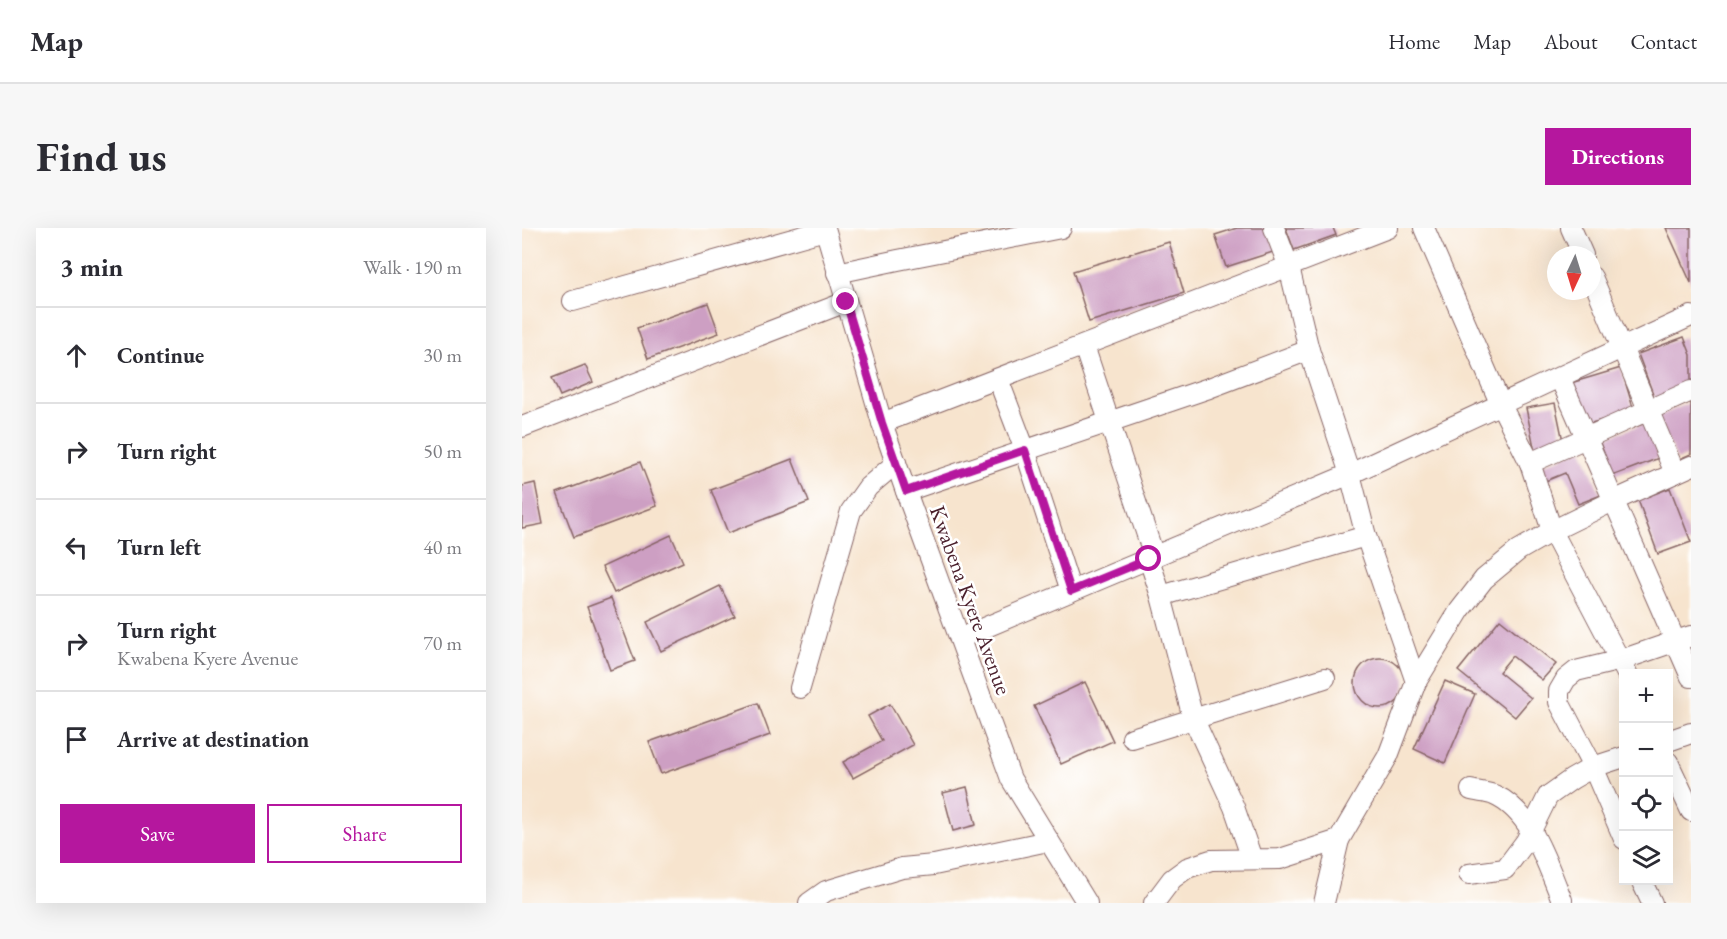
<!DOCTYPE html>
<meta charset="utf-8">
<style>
body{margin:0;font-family:"EB Garamond",serif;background:#f7f7f7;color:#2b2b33}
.controls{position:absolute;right:18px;bottom:18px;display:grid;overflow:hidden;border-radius:0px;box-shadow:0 6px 24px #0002}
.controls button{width:54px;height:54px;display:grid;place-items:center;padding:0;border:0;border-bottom:2px solid #e1e1e2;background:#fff;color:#2b2b33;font:30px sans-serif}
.compass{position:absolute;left:1025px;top:18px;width:54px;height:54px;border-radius:50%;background:#fff;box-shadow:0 6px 24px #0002;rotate:184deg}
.stop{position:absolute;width:18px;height:18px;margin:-14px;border:4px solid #b5179e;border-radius:50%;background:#fff}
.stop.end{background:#b5179e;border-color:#fff;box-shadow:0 2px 6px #0008}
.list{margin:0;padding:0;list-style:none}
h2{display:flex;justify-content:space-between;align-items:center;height:78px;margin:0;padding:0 24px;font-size:26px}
h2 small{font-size:20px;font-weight:400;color:#7c7c81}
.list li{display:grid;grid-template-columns:39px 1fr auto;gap:18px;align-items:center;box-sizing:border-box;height:96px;padding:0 24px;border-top:2px solid #e1e1e2}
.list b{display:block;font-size:22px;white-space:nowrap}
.list p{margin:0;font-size:20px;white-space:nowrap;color:#7c7c81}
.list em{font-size:20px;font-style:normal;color:#7c7c81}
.actions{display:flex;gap:12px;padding:18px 24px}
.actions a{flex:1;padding:14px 0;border:2px solid #b5179e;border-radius:0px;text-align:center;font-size:21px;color:#b5179e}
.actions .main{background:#b5179e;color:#fff}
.icon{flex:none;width:33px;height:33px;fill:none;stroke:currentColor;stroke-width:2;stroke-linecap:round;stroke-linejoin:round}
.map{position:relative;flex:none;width:1169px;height:675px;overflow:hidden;border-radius:0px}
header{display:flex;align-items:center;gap:36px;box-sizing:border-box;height:84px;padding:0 30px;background:#fff;border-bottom:2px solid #e1e1e2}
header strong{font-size:28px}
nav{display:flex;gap:33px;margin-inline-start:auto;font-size:21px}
.intro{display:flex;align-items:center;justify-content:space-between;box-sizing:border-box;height:144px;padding:0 36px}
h1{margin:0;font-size:42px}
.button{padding:15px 27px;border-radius:0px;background:#b5179e;color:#fff;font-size:21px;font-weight:700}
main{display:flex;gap:36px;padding:0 36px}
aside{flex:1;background:#fff;border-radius:0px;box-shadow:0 6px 24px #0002}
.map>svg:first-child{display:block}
.building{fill:#cd9fc3}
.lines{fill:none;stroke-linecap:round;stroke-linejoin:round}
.minor-casing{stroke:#876464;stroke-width:22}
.minor{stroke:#fff;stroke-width:20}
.route{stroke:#b5179e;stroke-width:8}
.labels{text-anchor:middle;stroke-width:5;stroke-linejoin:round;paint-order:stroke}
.street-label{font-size:22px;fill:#4a1f2b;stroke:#fff}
</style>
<header>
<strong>Map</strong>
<nav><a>Home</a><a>Map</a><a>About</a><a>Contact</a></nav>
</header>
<div class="intro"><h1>Find us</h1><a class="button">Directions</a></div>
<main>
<aside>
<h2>3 min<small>Walk · 190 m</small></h2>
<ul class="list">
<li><svg class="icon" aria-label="ahead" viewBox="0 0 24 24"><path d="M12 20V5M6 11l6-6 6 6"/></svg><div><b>Continue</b></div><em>30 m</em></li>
<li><svg class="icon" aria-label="right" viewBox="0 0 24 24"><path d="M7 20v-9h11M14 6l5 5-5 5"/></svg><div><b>Turn right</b></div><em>50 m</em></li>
<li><svg class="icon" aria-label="left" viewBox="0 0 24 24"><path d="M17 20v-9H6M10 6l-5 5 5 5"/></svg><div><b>Turn left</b></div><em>40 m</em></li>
<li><svg class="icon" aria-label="right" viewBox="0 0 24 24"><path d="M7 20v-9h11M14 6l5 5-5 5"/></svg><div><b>Turn right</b><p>Kwabena Kyere Avenue</p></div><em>70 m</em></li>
<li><svg class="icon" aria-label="arrive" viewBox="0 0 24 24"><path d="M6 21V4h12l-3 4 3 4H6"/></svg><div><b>Arrive at destination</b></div></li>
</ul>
<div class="actions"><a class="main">Save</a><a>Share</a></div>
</aside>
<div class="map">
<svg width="1169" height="675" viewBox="0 0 1169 675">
<rect width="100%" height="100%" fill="#fff"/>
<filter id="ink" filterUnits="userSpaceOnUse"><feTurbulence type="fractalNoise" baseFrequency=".0167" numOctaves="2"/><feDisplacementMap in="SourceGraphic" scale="12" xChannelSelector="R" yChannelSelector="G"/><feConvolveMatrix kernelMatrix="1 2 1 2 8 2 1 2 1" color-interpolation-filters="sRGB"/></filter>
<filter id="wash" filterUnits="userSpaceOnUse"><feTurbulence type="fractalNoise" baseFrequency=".008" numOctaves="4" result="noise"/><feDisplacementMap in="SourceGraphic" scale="24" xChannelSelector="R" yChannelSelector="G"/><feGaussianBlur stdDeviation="1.35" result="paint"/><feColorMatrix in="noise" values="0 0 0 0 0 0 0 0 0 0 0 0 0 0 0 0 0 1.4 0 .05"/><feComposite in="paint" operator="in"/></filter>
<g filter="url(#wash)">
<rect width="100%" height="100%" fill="#f7e4ce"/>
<g id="blocks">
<g class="building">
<polygon points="715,0 746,0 754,23 704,39 693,7"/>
<polygon points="764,0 811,0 814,7 772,22"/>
<polygon points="1144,0 1169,0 1169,55"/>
<polygon points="647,14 662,65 567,94 551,43"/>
<polygon points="186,75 197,105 126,131 115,100"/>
<polygon points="1162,109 1169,127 1169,158 1133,171 1116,126"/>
<polygon points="63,137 71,154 38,168 30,150"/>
<polygon points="1099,140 1112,183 1062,197 1049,155"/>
<polygon points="1169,174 1169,226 1155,232 1135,189"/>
<polygon points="1033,175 1042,218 1013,224 1004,180"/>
<polygon points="1124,195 1137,230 1090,248 1077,212"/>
<polygon points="1060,221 1079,267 1056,276 1043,245 1021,254 1015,239"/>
<polygon points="270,231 287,274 206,305 189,262"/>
<polygon points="118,234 135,278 52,309 35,265"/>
<polygon points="13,255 21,296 0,300 0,258"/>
<polygon points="1148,260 1169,314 1136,326 1116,272"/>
<polygon points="149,307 161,334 92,365 80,339"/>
<polygon points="198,358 213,388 139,423 125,394"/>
<polygon points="89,370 113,433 88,442 65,379"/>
<polygon points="978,391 1034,436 1020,452 990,428 977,444 1009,470 993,489 936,443"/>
<circle cx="858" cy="455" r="25"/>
<polygon points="923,453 953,466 923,535 892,521"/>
<polygon points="563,454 591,513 539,536 512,478"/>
<polygon points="236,475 248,507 139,546 127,514"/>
<polygon points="368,476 391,517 331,550 321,534 360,513 346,488"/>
<polygon points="445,559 454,597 431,603 421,565"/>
</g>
</g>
</g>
<g filter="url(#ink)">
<use href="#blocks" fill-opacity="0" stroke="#876464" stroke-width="1.5"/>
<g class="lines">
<defs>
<g id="minor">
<polyline points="303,0 360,195 387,272 489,551 565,675"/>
<polyline points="752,0 767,39 787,122 828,246 844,308 894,454"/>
<polyline points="902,0 979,177 1008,235 1030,303 1105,446"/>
<polyline points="1049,0 1061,27"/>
<polyline points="315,45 376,32 539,0"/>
<polyline points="1070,49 1153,245"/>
<polyline points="51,73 303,2"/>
<polyline points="562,118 632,328"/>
<polyline points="1038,150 1169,449"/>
<polyline points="476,151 503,222 549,363"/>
<polyline points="360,195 866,0"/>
<polyline points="0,199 324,74"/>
<polyline points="1008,235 1169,163"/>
<polyline points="384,263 687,160 787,122"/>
<polyline points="627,331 639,368 671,490 712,579 730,631"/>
<polyline points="639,368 844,308"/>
<polyline points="438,410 828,246 1169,88"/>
<polyline points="278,460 329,283 346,259 374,235"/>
<polyline points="610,510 803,450"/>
<polyline points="1146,513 1169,505"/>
<polyline points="1146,534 1169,583"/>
<path d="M949 562C956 564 966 564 972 567 1010 583 1025 637 1040 672"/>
<polyline points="1102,611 1071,539 1037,474 1037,463 1044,451 1054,443 1099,432 1169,408"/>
<polyline points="947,646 983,641 1004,613 1026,568 1050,551 1071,539 1102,529"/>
<polyline points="1119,652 1130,675"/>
<polyline points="287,675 304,663 380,640 412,637 526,613"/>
<polyline points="632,675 650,651 665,640 689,632 758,631 817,612 866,528 894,454 938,382 962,351 997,322 1030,303 1091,273 1169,238"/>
<polyline points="802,675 817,612"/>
</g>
</defs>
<use href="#minor" class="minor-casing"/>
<use href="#minor" class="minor"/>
</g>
</g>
<g class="lines" filter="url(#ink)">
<polyline class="route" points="324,74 360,195 384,263 503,222 549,363 627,331"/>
</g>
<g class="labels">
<g class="street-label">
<text transform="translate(449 372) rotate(70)" y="8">Kwabena Kyere Avenue</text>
</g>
</g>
</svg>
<div class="controls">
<button>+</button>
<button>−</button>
<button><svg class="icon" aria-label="locate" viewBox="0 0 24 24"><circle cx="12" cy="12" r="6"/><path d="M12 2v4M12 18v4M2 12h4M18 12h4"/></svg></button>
<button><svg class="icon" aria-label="layers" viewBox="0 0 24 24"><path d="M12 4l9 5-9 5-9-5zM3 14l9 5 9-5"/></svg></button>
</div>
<svg class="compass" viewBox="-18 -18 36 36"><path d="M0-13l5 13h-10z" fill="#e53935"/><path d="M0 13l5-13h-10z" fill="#7c7c81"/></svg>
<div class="stop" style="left:627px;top:331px"></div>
<div class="stop end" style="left:324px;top:74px"></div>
</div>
</main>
